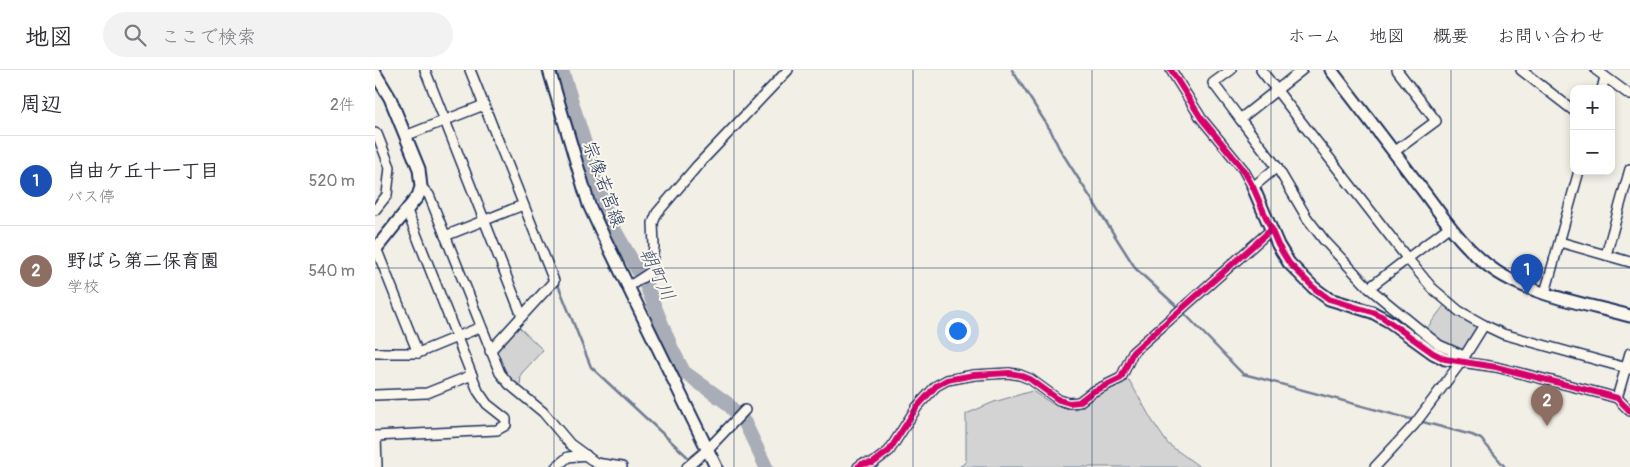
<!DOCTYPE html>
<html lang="ja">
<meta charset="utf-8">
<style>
body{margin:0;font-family:Pangolin,"Klee One",sans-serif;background:#f2f2f3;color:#2b2b33}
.controls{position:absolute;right:15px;top:15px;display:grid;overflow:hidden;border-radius:10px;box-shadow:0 2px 8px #0003}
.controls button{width:45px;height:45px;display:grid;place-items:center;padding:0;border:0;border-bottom:1px solid #e1e1e2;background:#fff;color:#2b2b33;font:25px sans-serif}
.you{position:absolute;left:582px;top:260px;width:18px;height:18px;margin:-12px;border:4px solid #fff;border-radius:50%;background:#1a73e8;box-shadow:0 0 0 8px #1a73e833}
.badge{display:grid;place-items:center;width:32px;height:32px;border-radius:50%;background:#ea580c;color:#fff;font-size:16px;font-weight:700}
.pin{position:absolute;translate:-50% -41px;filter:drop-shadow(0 1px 2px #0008)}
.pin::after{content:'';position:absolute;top:26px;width:18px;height:15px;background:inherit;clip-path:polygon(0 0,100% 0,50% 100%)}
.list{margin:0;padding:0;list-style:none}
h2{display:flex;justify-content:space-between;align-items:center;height:65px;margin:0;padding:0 20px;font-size:21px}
h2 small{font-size:16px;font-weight:400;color:#7c7c81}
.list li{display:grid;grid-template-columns:32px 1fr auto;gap:15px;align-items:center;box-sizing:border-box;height:90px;padding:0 20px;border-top:1px solid #e1e1e2}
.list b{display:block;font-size:19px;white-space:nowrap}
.list p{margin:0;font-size:16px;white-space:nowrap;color:#7c7c81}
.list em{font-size:16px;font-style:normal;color:#7c7c81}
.icon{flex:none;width:28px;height:28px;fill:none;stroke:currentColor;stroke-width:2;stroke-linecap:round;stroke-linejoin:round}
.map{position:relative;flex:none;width:1255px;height:397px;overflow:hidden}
header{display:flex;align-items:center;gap:30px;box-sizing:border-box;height:70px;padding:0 25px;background:#fff;border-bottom:1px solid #e1e1e2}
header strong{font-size:24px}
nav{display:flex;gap:28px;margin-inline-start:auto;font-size:18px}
.search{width:350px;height:45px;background:#f2f2f3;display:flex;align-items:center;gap:12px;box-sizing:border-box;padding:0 18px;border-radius:28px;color:#7c7c81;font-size:19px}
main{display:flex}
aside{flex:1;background:#fff}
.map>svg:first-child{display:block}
.green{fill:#d2d3d2;stroke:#768198}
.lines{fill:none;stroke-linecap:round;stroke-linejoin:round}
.stream{stroke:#707b93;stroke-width:2.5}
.river{stroke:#a9adb7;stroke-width:14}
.street-casing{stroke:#1b2f5e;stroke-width:12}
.secondary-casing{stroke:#1b2f5e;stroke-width:15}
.street{stroke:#fbf7ec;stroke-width:9}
.secondary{stroke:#fbf7ec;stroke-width:11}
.cycleway-casing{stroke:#fbf7ec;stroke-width:9}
.cycleway{stroke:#d6006c;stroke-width:6}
.grid{fill:none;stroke:#1b2f5e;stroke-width:1;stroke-opacity:0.55}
.labels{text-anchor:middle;stroke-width:4;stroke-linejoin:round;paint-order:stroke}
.street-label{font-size:18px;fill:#1b2f5e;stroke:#fbf7ec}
.water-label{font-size:19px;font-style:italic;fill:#465579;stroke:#fbf7ec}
</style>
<header>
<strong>地図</strong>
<div class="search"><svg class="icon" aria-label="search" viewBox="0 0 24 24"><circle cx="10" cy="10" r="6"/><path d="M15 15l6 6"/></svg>ここで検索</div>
<nav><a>ホーム</a><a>地図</a><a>概要</a><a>お問い合わせ</a></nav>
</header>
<main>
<aside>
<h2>周辺<small>2件</small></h2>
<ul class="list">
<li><span class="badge" style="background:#1a4fb4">1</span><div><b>自由ケ丘十一丁目</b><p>バス停</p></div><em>520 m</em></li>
<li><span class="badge" style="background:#8d6e63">2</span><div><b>野ばら第二保育園</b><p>学校</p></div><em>540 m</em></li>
</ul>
</aside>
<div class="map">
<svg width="1255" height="397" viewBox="0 0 1255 397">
<rect width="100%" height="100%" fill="#f2efe6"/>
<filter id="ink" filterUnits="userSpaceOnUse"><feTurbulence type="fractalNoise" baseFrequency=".02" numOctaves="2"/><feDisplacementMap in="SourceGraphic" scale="10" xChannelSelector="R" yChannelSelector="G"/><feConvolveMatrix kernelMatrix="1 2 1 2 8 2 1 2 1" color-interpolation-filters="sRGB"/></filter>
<g filter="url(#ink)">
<g class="green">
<polygon points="1070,234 1103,256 1104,259 1089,282 1065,273 1050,261"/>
<path d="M144 257 168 280 146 304 145 318C133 307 127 296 121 281Z"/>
<polygon points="754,310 778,352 793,374 825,397 584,397 591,392 591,344 619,332 657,321 681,336 701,339 723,319"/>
</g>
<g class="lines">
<g class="stream">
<polyline points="100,0 118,46"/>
<polyline points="637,0 676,61 684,78 761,199 809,243 862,298 868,304 880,307 1039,350"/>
<polyline points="182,212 216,297 316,390"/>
<polyline points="1044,351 1097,365 1106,369 1130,397"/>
</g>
<polyline class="river" points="187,0 234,150 271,215 297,279 309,302 352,333 370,353 391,397"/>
<defs>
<g id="street">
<polyline points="50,0 147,246"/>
<polyline points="95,0 179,211 115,281"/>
<polyline points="796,0 826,48 868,99 878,117 902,97"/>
<polyline points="856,0 838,13 865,49"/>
<polyline points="886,0 1032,188 1057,218 1084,241 1109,255 1128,264 1255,299"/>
<polyline points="927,0 865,49 902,97 932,148 949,170 994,218 1039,255 1064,275 1089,286"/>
<polyline points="1146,0 1199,41"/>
<polyline points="1221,0 1255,25"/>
<polyline points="1227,19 1230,7"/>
<polyline points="0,63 2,64 15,97 12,125 0,140"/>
<polyline points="30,66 109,35"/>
<polyline points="1019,82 1061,51 1022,0"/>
<polyline points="46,117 54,125 125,303 134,314 168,342 195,374 221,393 247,397"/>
<polyline points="70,166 148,135"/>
<polyline points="1185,172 1255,192"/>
<polyline points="1,178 43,283"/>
<polyline points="1231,185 1255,99"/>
<polyline points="253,217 276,202 279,176 278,153 282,143 322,96 413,0"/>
<polyline points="994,218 1075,156"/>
<polyline points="1170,223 1204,101"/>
<polyline points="0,283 43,283 106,257"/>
<polyline points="1086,292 1121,297 1228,324 1242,328 1255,341"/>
<polyline points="0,325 52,323 97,305"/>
<polyline points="1242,328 1255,283"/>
<polyline points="0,366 122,360 131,355 131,349 112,334 103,321 32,141"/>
<polyline points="1,366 2,397"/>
<polyline points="181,397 193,387 211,385"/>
<polyline points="312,397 332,380 370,340"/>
<polyline points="483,397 487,394 498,393 514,381 542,337 561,316 572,310 599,305 634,303 645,305 655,309 684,330 694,333 704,332 717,322 746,308 758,282 897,159"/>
<polyline points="1000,397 1039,355 1086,292 1109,255"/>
</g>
<g id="secondary">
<polyline points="174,0 214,135 225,159 341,397"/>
<path d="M956 0C986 39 1016 78 1046 118 1069 148 1090 181 1122 202 1159 226 1212 234 1255 246"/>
<polyline points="0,3 15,28 44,99 46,117 43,126 0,180"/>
<polyline points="878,117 903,175 914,193 939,218 954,229 997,242 1015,252 1058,283 1070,289 1086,292"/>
</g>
</defs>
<use href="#street" class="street-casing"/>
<use href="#secondary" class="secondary-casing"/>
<use href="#street" class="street"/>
<use href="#secondary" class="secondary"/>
<defs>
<g id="cycleway">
<polyline points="796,0 826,48 868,99 878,117 903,175 914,193 939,218 954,229 997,242 1006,246 1058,283 1070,289 1121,297 1228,324 1242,328 1255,341"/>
<polyline points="483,397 487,394 498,393 514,381 542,337 561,316 572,310 599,305 634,303 645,305 655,309 684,330 694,333 704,332 717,322 746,308 758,282 897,159"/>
</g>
</defs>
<use href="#cycleway" class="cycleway-casing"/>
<use href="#cycleway" class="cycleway"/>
</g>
</g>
<path class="grid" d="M179 0V397M359 0V397M538 0V397M717 0V397M896 0V397M1076 0V397M0 198H1255"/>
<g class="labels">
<g class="street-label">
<text transform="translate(229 114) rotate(70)" y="6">宗像若宮線</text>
</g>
<g class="water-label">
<text transform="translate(283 204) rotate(64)" y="7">朝町川</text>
</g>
</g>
</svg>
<div class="controls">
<button>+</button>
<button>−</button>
</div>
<div class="you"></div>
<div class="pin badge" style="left:1152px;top:225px;background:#1a4fb4">1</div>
<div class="pin badge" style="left:1172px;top:356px;background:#8d6e63">2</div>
</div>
</main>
